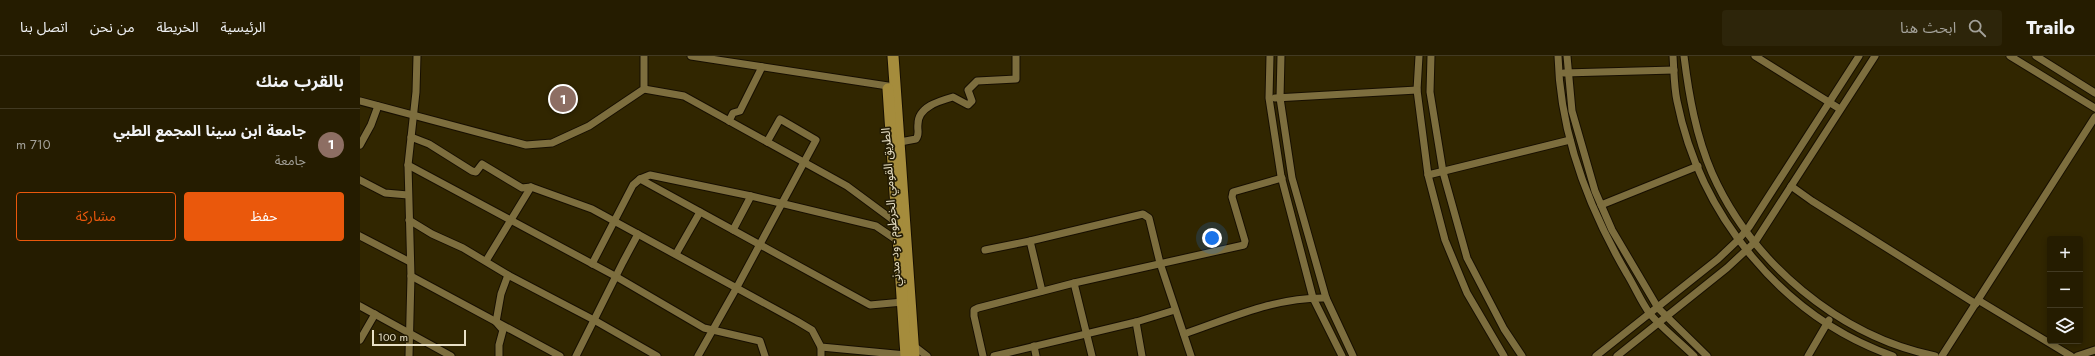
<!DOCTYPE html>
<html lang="ar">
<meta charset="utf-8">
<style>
body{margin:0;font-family:Jost,"Noto Sans Arabic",sans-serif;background:#2d250a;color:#f1f3f6;direction:rtl}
.controls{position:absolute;right:12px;bottom:12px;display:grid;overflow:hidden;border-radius:4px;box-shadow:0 2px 6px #0003}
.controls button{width:36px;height:36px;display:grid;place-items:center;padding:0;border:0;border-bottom:1px solid #423a22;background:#251c00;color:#f1f3f6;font:20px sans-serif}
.scale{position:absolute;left:12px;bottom:10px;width:94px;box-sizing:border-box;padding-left:4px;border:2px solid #e8e0c6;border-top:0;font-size:11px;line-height:14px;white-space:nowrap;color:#e8e0c6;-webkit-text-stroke:3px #251d04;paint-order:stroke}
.you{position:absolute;left:852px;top:182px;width:14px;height:14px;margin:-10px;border:3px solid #fff;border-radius:50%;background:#1a73e8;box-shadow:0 0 0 6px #1a73e833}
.badge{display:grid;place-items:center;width:26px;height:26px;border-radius:50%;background:#ea580c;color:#fff;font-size:13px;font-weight:700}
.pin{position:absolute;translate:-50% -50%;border:2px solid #fff;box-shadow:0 1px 4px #0006}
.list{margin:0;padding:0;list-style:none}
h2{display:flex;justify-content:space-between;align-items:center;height:52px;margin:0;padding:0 16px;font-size:17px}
h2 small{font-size:13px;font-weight:400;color:#a3a199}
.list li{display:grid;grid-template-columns:26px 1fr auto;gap:12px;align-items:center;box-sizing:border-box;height:72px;padding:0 16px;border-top:1px solid #423a22}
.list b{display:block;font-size:15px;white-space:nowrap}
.list p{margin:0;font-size:13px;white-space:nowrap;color:#a3a199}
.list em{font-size:13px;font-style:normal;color:#a3a199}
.actions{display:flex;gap:8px;padding:12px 16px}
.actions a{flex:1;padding:9px 0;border:1px solid #ea580c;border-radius:4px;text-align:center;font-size:14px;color:#ea580c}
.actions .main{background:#ea580c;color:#fff}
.icon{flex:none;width:22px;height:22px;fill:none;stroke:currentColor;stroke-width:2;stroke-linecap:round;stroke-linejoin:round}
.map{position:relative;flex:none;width:1735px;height:300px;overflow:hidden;direction:ltr}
header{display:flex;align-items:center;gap:24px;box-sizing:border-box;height:56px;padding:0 20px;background:#251c00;border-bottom:1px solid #423a22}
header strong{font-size:19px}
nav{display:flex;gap:22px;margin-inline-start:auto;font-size:14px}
.search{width:280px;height:36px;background:#2d250a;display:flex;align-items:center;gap:10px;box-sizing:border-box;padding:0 14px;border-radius:4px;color:#a3a199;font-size:15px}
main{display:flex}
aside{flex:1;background:#251c00}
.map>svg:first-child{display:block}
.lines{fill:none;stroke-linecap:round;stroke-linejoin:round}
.minor-casing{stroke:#170f00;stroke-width:9}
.highway-casing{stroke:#170f00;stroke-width:13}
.minor{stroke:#7d6e3e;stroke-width:7}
.highway{stroke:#a58c3c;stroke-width:11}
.labels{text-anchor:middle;stroke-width:3.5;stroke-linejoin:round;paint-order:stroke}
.street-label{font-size:12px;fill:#e8e0c6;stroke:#251d04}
</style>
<header>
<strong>Trailo</strong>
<div class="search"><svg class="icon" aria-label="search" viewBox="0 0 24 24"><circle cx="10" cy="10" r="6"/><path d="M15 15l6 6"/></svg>ابحث هنا</div>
<nav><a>الرئيسية</a><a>الخريطة</a><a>من نحن</a><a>اتصل بنا</a></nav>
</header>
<main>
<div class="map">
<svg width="1735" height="300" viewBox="0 0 1735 300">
<rect width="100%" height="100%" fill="#312600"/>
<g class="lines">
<defs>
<g id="minor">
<polyline points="331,0 528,30"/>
<polyline points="910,0 909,42 921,120 953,242 982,300"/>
<polyline points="921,0 920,42 932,122 966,242 993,300"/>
<polyline points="1059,0 1057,34 1068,119 1085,184 1107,237 1144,300"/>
<polyline points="1071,0 1070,36 1083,116 1107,202 1144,273 1162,300"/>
<path d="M1198 0C1200 79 1228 151 1267 218 1275 231 1281 246 1290 258 1303 273 1320 286 1334 300"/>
<polyline points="1207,0 1212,55 1235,135 1252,174 1298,252 1347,300"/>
<path d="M1313 0C1314 15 1314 31 1317 45 1340 159 1422 261 1533 300"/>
<path d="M1324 0C1329 40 1336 80 1352 117 1392 207 1479 280 1575 300"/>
<polyline points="1395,0 1480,53"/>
<polyline points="1650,0 1735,52"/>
<polyline points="1676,0 1735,37"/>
<polyline points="1204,17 1314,14"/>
<polyline points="284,33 324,40 487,130 537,167"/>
<polyline points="915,42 1057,34"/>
<polyline points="0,45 166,89 192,87 229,70 284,33 284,0"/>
<polyline points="369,65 373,57 380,55 402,11"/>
<polyline points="51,81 69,88 112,115 116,116 122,108 162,132 171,131 232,153 437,265 452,274 461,291 546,299"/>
<path d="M540 86 556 83C560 78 557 74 558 68 558 51 579 45 593 41L608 49 612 45 608 34 617 25 656 23V0"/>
<polyline points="0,89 11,69 18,50"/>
<polyline points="48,109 255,220 344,272 400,285 405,300"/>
<polyline points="1068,119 1210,84"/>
<polyline points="280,123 510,249 543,246"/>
<polyline points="0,124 25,137 48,139"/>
<polyline points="1431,130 1452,145 1616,248"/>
<polyline points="1241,149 1338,110"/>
<polyline points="49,164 72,178 103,192 148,219 234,264 297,300"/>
<polyline points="373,174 391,140"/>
<polyline points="0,180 50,206"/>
<polyline points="670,185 682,235"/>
<polyline points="625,194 670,185 783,158 789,162 800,207 831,300"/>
<polyline points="316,198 340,156"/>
<polyline points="126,205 171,131"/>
<polyline points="232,208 273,129 280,123 290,119 391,140 516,170 538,185"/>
<polyline points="51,220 200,300"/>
<polyline points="714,227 732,300"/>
<polyline points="1618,244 1711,300"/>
<polyline points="0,250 91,300"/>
<polyline points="776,266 782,300"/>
<path d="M824 278C871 262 915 241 966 242"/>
<polyline points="0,284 15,258"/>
<polyline points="554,290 567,300"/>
<polyline points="674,290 676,300"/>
<polyline points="49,300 51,220 48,109 56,36 57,0"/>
<polyline points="139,300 139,289 143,274 136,266 141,238 148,219"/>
<polyline points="216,300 263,206 278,178"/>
<polyline points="338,300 377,231 456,84 420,63 407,86"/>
<polyline points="461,300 461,291"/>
<polyline points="623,300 614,260 614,254 618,252 714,227 884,189 885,185 872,141 873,136 922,122"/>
<polyline points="634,300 776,266 815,254"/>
<polyline points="1236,300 1358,203 1378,184 1389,171 1499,0"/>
<polyline points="1257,300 1367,212 1395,186 1515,0"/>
<polyline points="1448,300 1469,264"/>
<polyline points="1582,300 1735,61"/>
<polyline points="1717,300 1735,294"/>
</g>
<g id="highway">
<polyline points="533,0 554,300"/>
<polyline points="528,33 546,300"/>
</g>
</defs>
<use href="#minor" class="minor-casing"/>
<use href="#highway" class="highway-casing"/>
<use href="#minor" class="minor"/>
<use href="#highway" class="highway"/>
</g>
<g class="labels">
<g class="street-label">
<text transform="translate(531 151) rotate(-94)" y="4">الطريق القومي الخرطوم - ود مدني</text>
</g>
</g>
</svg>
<div class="controls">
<button>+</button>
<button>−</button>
<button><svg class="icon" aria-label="layers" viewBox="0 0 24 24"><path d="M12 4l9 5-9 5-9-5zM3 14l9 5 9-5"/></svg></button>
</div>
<div class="scale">100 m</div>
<div class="you"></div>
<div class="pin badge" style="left:203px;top:43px;background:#8d6e63">1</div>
</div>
<aside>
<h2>بالقرب منك<small></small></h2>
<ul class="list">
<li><span class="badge" style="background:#8d6e63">1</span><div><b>جامعة ابن سينا المجمع الطبي</b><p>جامعة</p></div><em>710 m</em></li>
</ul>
<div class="actions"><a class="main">حفظ</a><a>مشاركة</a></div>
</aside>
</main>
